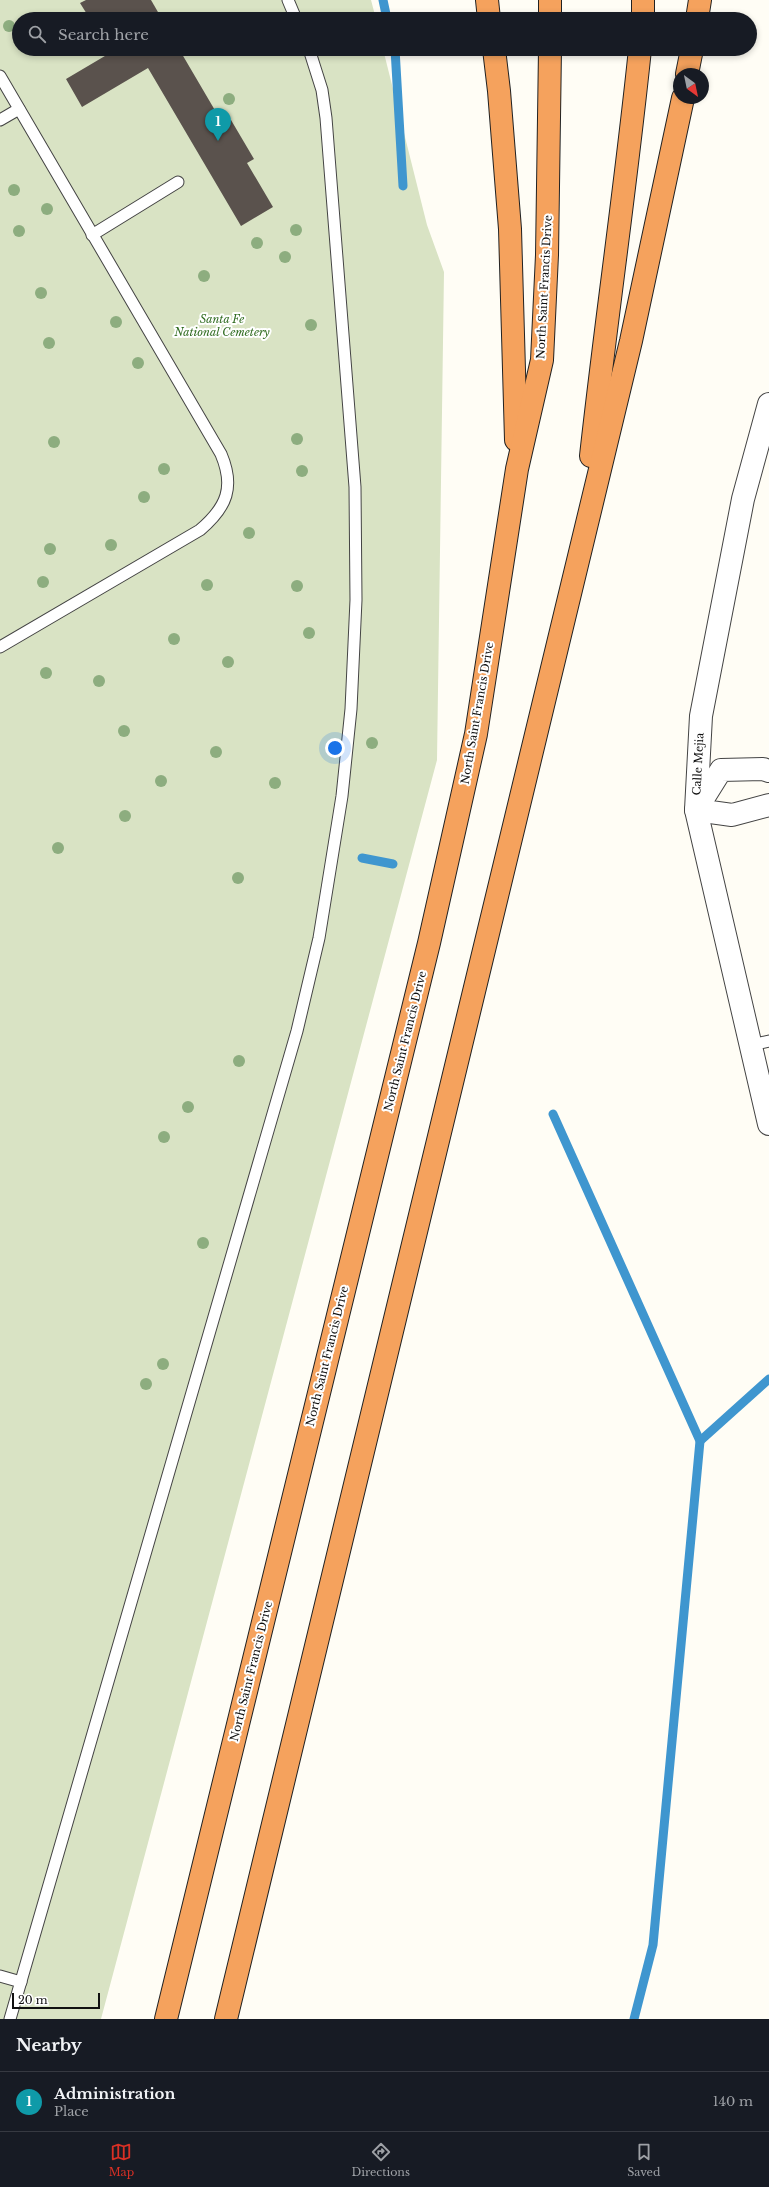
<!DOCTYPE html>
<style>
body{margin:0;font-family:"Libre Baskerville",serif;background:#20242c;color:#f1f3f6}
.compass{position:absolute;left:673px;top:68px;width:36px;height:36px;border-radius:50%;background:#171b24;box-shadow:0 2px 6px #0003;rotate:147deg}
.scale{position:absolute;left:12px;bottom:10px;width:88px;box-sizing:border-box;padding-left:4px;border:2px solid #111;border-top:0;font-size:11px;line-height:14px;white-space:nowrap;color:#111;-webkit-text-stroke:3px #fff;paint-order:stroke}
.you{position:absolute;left:335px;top:748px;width:14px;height:14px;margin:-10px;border:3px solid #fff;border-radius:50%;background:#1a73e8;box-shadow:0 0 0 6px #1a73e833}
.badge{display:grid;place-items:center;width:26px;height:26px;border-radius:50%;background:#d93025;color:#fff;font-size:13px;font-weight:700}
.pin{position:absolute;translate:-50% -33px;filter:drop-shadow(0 1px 2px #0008)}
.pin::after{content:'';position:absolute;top:21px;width:14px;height:12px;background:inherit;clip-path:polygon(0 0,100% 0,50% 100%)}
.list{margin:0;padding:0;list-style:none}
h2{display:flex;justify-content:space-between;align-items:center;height:52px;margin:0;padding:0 16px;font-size:17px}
h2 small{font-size:13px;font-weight:400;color:#9ea1a6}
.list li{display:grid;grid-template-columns:26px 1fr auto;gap:12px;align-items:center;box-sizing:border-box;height:60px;padding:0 16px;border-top:1px solid #363941}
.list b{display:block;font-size:15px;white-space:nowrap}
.list p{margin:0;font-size:13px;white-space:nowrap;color:#9ea1a6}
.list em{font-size:13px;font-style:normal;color:#9ea1a6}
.icon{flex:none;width:22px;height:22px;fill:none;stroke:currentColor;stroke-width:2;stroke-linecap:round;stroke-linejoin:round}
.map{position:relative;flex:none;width:769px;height:2019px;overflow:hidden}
.search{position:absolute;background:#171b24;box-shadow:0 2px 6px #0003;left:12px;right:12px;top:12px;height:44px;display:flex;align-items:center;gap:10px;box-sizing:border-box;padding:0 14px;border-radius:22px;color:#9ea1a6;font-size:15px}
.sheet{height:112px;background:#171b24}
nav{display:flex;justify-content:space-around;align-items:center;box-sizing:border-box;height:56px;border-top:1px solid #363941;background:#171b24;font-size:11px;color:#9ea1a6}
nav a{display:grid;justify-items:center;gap:2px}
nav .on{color:#d93025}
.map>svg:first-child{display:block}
.cemetery{fill:#d9e3c4}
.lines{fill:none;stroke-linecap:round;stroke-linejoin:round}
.stream{stroke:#3f96cf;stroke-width:9}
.building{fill:#5a524d}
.service-casing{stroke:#444;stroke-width:13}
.minor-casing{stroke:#444;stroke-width:24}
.motorway-casing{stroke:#222;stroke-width:24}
.service{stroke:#fff;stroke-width:11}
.minor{stroke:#fff;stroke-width:22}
.motorway{stroke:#f5a25d;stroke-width:22}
.tree{fill:#8dad7f}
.labels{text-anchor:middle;stroke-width:4;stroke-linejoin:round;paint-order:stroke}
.street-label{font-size:11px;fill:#111;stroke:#fff}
.park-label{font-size:11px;font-style:italic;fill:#2f6b1f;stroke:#fff}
</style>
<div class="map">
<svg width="769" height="2019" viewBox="0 0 769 2019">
<rect width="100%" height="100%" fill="#fffdf5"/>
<polygon class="cemetery" points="0,0 371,0 376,19 19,19 19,49 383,49 427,225 444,272 437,760 101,2019 0,2019"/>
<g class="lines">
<g class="stream">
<polyline points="383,0 387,19"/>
<polyline points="395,49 403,186"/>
<polyline points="362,858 393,864"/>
<polyline points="553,1114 700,1441 653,1945 634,2019"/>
<polyline points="700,1441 769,1379"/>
</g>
</g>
<g class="building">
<polygon points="86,0 151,0 162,19 90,19 80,3"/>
<polygon points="107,49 179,49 223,124 231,120 254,159 247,163 273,207 241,226 148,68 82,107 66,79 110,53"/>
</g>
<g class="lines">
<defs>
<g id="service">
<polyline points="288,0 296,19"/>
<path d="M0 76 221 454C235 487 227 507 200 530L0 647"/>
<polyline points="0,120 19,109"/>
<polyline points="92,235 178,182"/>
<polyline points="751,1045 769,1041"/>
<polyline points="0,1976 21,1982"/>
<polyline points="10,2019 297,1031 319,938 342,796 351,709 356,600 355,487 326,118 322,90 309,49"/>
</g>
<g id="minor">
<polyline points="769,404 743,499 701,716 696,810 769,1124"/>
<polyline points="769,771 763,769 721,770 696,810 732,815 769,805"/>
</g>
<g id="motorway">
<polyline points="487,0 489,19"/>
<polyline points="550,0 550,19"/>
<polyline points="643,19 643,0"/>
<polyline points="697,19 700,0"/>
<polyline points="494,49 499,91 510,229 516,440"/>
<polyline points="687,74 692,49"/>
<path d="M591 456C606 320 626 185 640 49"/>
<polyline points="166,2019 429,943 476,734 517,469 542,360 547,255 550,49"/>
<polyline points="226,2019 631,341 683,98"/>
</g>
</defs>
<use href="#service" class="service-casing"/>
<use href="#minor" class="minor-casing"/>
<use href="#motorway" class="motorway-casing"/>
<use href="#service" class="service"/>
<use href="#minor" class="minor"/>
<use href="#motorway" class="motorway"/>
</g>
<g class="tree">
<circle cx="9" cy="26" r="6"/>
<circle cx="229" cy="99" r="6"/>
<circle cx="14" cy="190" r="6"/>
<circle cx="47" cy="209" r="6"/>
<circle cx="296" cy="230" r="6"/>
<circle cx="19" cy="231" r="6"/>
<circle cx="257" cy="243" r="6"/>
<circle cx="285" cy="257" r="6"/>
<circle cx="204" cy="276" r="6"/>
<circle cx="41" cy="293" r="6"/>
<circle cx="116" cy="322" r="6"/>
<circle cx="311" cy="325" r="6"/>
<circle cx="49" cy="343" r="6"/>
<circle cx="138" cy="363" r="6"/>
<circle cx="297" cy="439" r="6"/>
<circle cx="54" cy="442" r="6"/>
<circle cx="164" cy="469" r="6"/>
<circle cx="302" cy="471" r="6"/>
<circle cx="144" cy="497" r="6"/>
<circle cx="249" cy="533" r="6"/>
<circle cx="111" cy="545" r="6"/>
<circle cx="50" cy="549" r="6"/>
<circle cx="43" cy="582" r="6"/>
<circle cx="207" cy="585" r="6"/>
<circle cx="297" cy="586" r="6"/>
<circle cx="309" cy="633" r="6"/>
<circle cx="174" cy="639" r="6"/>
<circle cx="228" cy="662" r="6"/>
<circle cx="46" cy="673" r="6"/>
<circle cx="99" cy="681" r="6"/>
<circle cx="124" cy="731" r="6"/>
<circle cx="372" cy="743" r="6"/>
<circle cx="216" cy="752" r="6"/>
<circle cx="161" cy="781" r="6"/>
<circle cx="275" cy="783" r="6"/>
<circle cx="125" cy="816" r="6"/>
<circle cx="58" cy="848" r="6"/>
<circle cx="238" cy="878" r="6"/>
<circle cx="239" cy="1061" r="6"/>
<circle cx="188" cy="1107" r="6"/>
<circle cx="164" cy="1137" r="6"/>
<circle cx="203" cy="1243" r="6"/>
<circle cx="163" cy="1364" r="6"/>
<circle cx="146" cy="1384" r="6"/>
</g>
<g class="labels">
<g class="street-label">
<text transform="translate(544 287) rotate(-87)" y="4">North Saint Francis Drive</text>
<text transform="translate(477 713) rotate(-80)" y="4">North Saint Francis Drive</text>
<text transform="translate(698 764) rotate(-87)" y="4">Calle Mejia</text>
<text transform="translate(405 1041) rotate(-76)" y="4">North Saint Francis Drive</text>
<text transform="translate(327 1356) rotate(-76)" y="4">North Saint Francis Drive</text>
<text transform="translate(251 1671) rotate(-76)" y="4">North Saint Francis Drive</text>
</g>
<g class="park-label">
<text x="222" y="323">Santa Fe<tspan x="222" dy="13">National Cemetery</tspan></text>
</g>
</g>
</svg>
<svg class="compass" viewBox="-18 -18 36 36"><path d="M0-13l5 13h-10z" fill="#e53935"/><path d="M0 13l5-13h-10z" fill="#9ea1a6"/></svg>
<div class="scale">20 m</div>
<div class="you"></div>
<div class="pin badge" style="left:218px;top:141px;background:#0f9aa8">1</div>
<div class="search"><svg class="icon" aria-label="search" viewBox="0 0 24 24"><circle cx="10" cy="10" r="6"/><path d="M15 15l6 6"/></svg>Search here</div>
</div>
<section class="sheet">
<h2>Nearby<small></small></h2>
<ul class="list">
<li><span class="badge" style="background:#0f9aa8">1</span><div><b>Administration</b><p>Place</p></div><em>140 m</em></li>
</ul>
</section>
<nav>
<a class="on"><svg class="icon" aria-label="map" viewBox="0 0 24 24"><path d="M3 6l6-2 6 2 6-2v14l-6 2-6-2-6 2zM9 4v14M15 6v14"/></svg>Map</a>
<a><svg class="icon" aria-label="directions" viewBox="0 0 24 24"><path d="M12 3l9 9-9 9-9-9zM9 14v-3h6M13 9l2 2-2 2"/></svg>Directions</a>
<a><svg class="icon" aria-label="saved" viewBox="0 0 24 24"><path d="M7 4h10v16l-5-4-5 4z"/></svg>Saved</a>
</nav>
